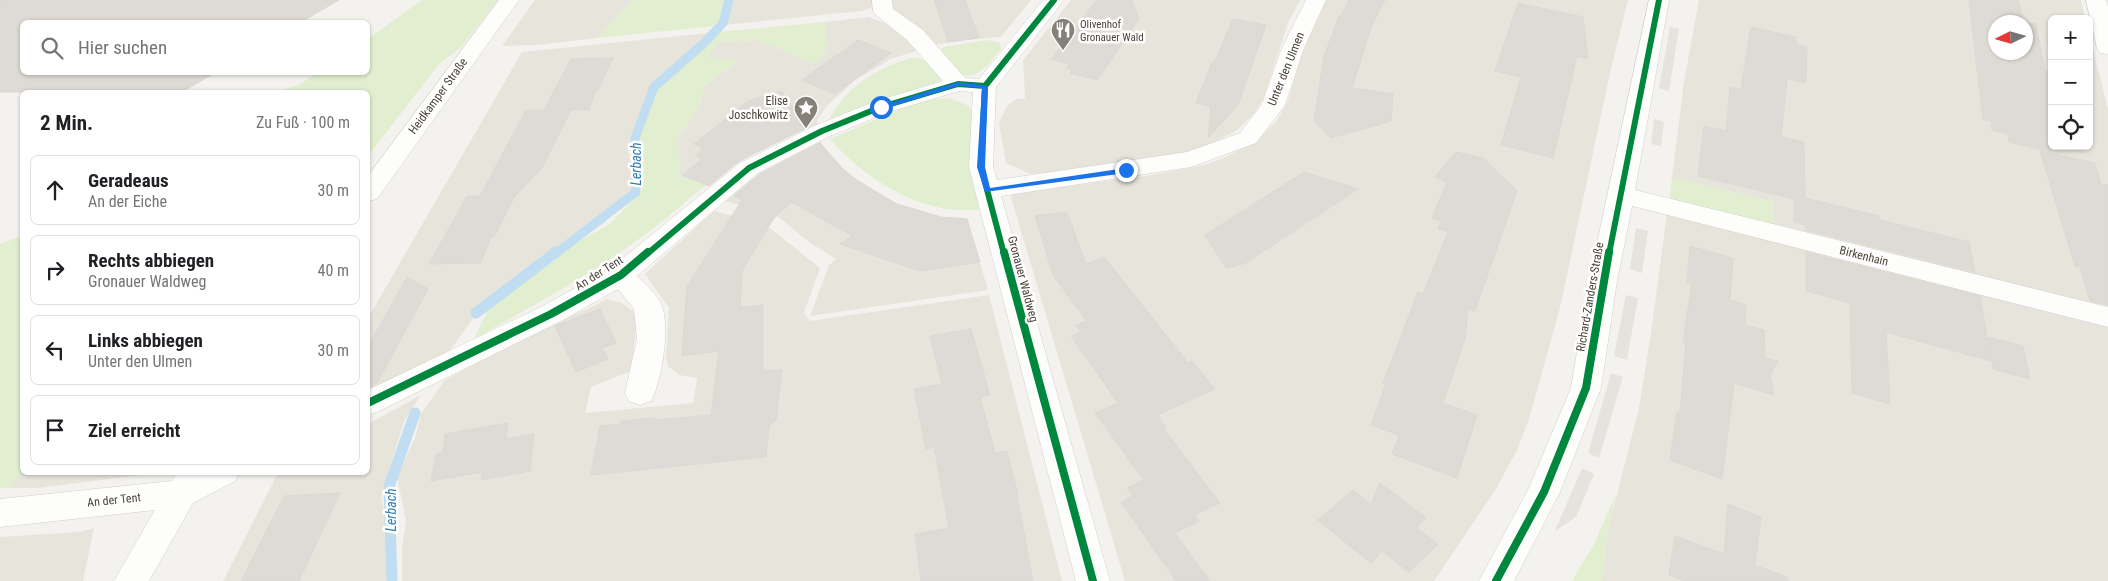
<!DOCTYPE html>
<html lang="de">
<meta charset="utf-8">
<style>
body{margin:0;font-family:"Roboto Condensed",sans-serif;background:#f2f2f2;color:#202124}
.controls{position:absolute;right:15px;top:15px;display:grid;overflow:hidden;border-radius:8px;box-shadow:0 1px 4px #0004}
.controls button{width:45px;height:45px;display:grid;place-items:center;padding:0;border:0;border-bottom:1px solid #e0e0e0;background:#fff;color:#202124;font:25px sans-serif}
.compass{position:absolute;left:1988px;top:15px;width:45px;height:45px;border-radius:50%;background:#fff;box-shadow:0 1px 4px #0004;rotate:265deg}
.stop{position:absolute;width:15px;height:15px;margin:-11px;border:4px solid #1a73e8;border-radius:50%;background:#fff}
.stop.end{background:#1a73e8;border-color:#fff;box-shadow:0 1px 5px #0008}
.list{margin:0;padding:0;list-style:none}
h2{display:flex;justify-content:space-between;align-items:center;height:65px;margin:0;padding:0 20px;font-size:21px}
h2 small{font-size:16px;font-weight:400;color:#757577}
.list li{display:grid;grid-template-columns:32px 1fr auto;gap:15px;align-items:center;box-sizing:border-box;height:70px;margin:0 10px 10px;padding:0 10px;border:1px solid #e0e0e0;border-radius:8px}
.list b{display:block;font-size:19px;white-space:nowrap}
.list p{margin:0;font-size:16px;white-space:nowrap;color:#757577}
.list em{font-size:16px;font-style:normal;color:#757577}
.icon{flex:none;width:28px;height:28px;fill:none;stroke:currentColor;stroke-width:2;stroke-linecap:round;stroke-linejoin:round}
.map{position:relative;flex:none;width:2108px;height:581px;overflow:hidden}
.search{position:absolute;background:#fff;box-shadow:0 1px 4px #0004;left:20px;top:20px;width:350px;height:55px;display:flex;align-items:center;gap:12px;box-sizing:border-box;padding:0 18px;border-radius:8px;color:#757577;font-size:19px}
.panel{position:absolute;background:#fff;box-shadow:0 1px 4px #0004;left:20px;top:90px;width:350px;height:385px;border-radius:8px}
.map>svg:first-child{display:block}
.residential{fill:#e7e4dc;fill-rule:evenodd}
.green{fill:#e1eecf}
.parking{fill:#e6e3df}
.lines{fill:none;stroke-linecap:round;stroke-linejoin:round}
.stream-far1{stroke:#c0ddf1;stroke-width:9}
.stream{stroke:#c0ddf1;stroke-width:11}
.building{fill:#dedbd6;stroke:#dcd9d4;fill-rule:evenodd}
.minor-casing{stroke:#d2d0cb;stroke-width:1}
.minor{fill:#fdfdfc;fill-rule:evenodd}
.cycleway-far1-casing{stroke:#fff;stroke-width:9}
.cycleway-casing{stroke:#fff;stroke-width:11}
.cycleway-far1{stroke:#00873e;stroke-width:6}
.cycleway{stroke:#00873e;stroke-width:8}
.route{fill:#1a73e8}
.labels{text-anchor:middle;stroke-width:5;stroke-linejoin:round;paint-order:stroke}
.far-poi-label{font-size:11px;fill:#4b4439;stroke:#fff;text-anchor:start}
.street-label{font-size:12px;fill:#4b4439;stroke:#fff}
.poi-label{font-size:12px;fill:#4b4439;stroke:#fff;text-anchor:end}
.water-label{font-size:14px;font-style:italic;fill:#2e7ab2;stroke:#fff}
</style>
<div class="map">
<svg width="2108" height="581" viewBox="0 0 2108 581">
<rect width="100%" height="100%" fill="#f4f2ee"/>
<g class="residential">
<polygon points="535,0 632,0 597,38 537,45 502,46"/>
<polygon points="733,0 874,0 871,8 861,11 724,25"/>
<polygon points="887,0 1031,0 1001,37 963,40 933,45 895,15"/>
<polygon points="1071,0 1300,0 1288,23 1264,97 1254,114 1236,131 1210,144 1181,154 1042,174 1028,173 1006,163 999,123 1007,106 1016,99 1025,98 1023,60"/>
<polygon points="1323,0 1628,0 1610,73 1560,308 1529,419 1517,450 1496,489 1434,581 1125,581 1010,194 1152,175 1205,165 1226,157 1255,141 1276,122 1288,101 1309,28"/>
<path d="M1699 0H2081L2085 19H2052V146H2089V34L2108 109V314L1773 228 1774 202 1672 177 1684 82ZM1996 22H2026V52H1996Z"/>
<polygon points="868,17 896,27 922,49 891,59 855,80 827,106 817,120 818,124 756,151 706,185 680,177 678,138 699,107 704,86 737,62 706,58 719,42 757,40 816,64 827,48 825,22"/>
<polygon points="708,33 687,57 652,86 628,149 634,189 603,224 541,256 478,311 449,352 376,392 368,395 368,318 522,52"/>
<polygon points="820,142 843,169 859,181 897,204 941,217 967,218 988,290 810,316 829,265 836,259 809,242 777,216 725,201 758,174 786,156"/>
<polygon points="714,211 766,225 820,268 804,313 810,321 989,295 1062,581 402,581 402,547 406,521 397,477 415,438 421,414 444,381 517,340 596,305 606,299 622,303 634,312 637,320 631,371 591,387 585,413 693,403 697,378 679,375 668,366 666,358 669,308 645,274"/>
<polygon points="1667,213 2108,327 2108,581 1602,581 1608,530 1639,408 1651,333"/>
<polygon points="421,395 404,421 381,498 390,531 389,581 223,581 278,473 368,472 368,424"/>
<polygon points="22,472 156,473 38,488 11,488"/>
<polygon points="94,528 83,581 0,581 0,537 79,532"/>
</g>
<g class="green">
<polygon points="498,0 460,48 439,64 368,156 368,92 278,92 300,84 317,73 368,72 368,39 422,0"/>
<polygon points="632,0 729,0 723,17 714,26 597,38"/>
<path d="M825 22 827 48 816 64 757 40 719 42 707 58 738 61 704 86 699 107 678 137 680 177 706 185C679 207 653 230 625 249 576 283 525 310 474 339L487 312 549 257 610 224 642 190 635 149 658 87 693 58 718 32Z"/>
<path d="M988 40 1000 43 1001 49C991 60 977 83 959 73 952 68 945 58 940 51L944 47Z"/>
<path d="M912 58C928 58 932 65 941 78L938 85 829 121C843 89 879 66 912 58Z"/>
<path d="M950 98 969 106 972 113V157L983 209C925 218 866 180 830 139L919 101Z"/>
<polygon points="1672,177 1774,202 1773,228 1669,202"/>
<polygon points="22,236 22,472 11,488 0,488 0,244"/>
<polygon points="1616,494 1608,530 1602,581 1572,581 1594,544"/>
</g>
<g class="parking">
<polygon points="1670,27 1679,29 1669,91 1659,88"/>
<polygon points="1654,119 1664,122 1661,146 1651,144"/>
<polygon points="1636,228 1648,231 1642,273 1630,269"/>
<polygon points="1626,295 1638,298 1627,360 1614,356"/>
<polygon points="1611,373 1623,377 1599,458 1588,453"/>
<polygon points="1582,468 1594,474 1576,517 1555,531"/>
</g>
<g class="lines">
<polyline class="stream-far1" points="555,254 636,192 635,138 654,87 703,44 723,23 729,0"/>
<g class="stream">
<polyline points="476,313 556,252"/>
<polyline points="392,581 389,487 415,413"/>
</g>
</g>
<g class="building">
<polygon points="0,0 339,0 301,22 22,22 22,72 216,72 182,92 0,92"/>
<polygon points="934,0 965,0 979,38 948,42"/>
<polygon points="1097,0 1132,0 1139,19 1097,80 1070,73 1072,69 1067,68 1070,64 1051,59"/>
<polygon points="1349,0 1385,0 1372,25 1352,88 1393,94 1391,121 1331,138 1314,121 1324,57 1339,16 1341,16"/>
<path d="M1969 0H2018L2024 22 2036 24 2045 71 2052 72V152L2009 142 2008 134 1992 130 1991 121 1983 119ZM1996 22H2026V52H1996Z"/>
<polygon points="1518,3 1583,17 1588,59 1577,56 1553,158 1501,145 1521,77 1495,71"/>
<polygon points="1233,19 1266,25 1238,105 1208,138 1211,107 1196,103 1212,63 1214,64"/>
<polygon points="1751,27 1796,37 1796,45 1807,47 1806,83 1787,79 1781,137 1804,142 1805,198 1879,216 1880,220 1969,242 1975,272 1806,230 1806,225 1794,222 1794,199 1698,176 1704,126 1726,131 1730,87 1741,89"/>
<polygon points="858,40 891,53 835,94 802,80"/>
<polygon points="613,58 598,90 596,90 589,110 571,110 542,168 515,196 494,237 491,237 481,263 429,264 467,196 480,196 526,110 544,110 571,59"/>
<polygon points="781,91 808,127 739,161 709,186 683,175 702,159 695,156 704,148 694,144 748,101"/>
<polygon points="820,143 843,169 858,181 897,204 941,217 967,219 980,262 920,271 840,244 852,236 792,202 774,218 742,271 740,308 763,305 763,371 782,370 776,420 769,426 766,457 591,475 600,426 621,424 621,421 654,418 654,420 711,415 719,351 682,356 687,286 742,200 734,196 759,175"/>
<polygon points="2040,151 2095,163 2101,184 2108,185 2108,305 2090,301 2080,267 2075,266"/>
<polygon points="1456,152 1483,158 1517,191 1475,311 1468,308 1465,339 1443,403 1477,415 1457,478 1392,454 1399,435 1371,425 1386,384 1383,383 1418,292 1423,294 1448,232 1438,229 1441,221 1432,218 1447,182 1435,177"/>
<polygon points="1304,172 1358,189 1246,263 1226,268 1205,235"/>
<polygon points="1067,212 1086,264 1104,257 1188,363 1192,361 1215,389 1157,415 1166,428 1164,429 1220,503 1194,515 1199,521 1175,533 1210,581 1176,581 1121,502 1133,496 1127,488 1144,480 1095,413 1118,403 1071,336 1081,332 1076,325 1087,321 1053,275 1035,216"/>
<polygon points="1690,246 1733,258 1730,300 1746,305 1745,325 1764,330 1765,358 1778,361 1770,375 1774,395 1734,383 1722,479 1670,460 1677,412 1680,413 1686,343 1683,342 1692,283 1687,282"/>
<polygon points="1806,252 1980,296 1991,361 1886,332 1890,404 1852,393 1850,303 1806,291"/>
<polygon points="407,277 428,289 377,383 368,388 368,347"/>
<polygon points="600,309 616,343 602,348 608,359 576,372 555,326"/>
<polygon points="971,329 990,395 980,397 995,453 1007,451 1018,495 1017,495 1033,581 921,581 915,534 949,528 934,447 926,449 914,389 942,384 930,336"/>
<polygon points="1988,337 2023,346 2030,379 1993,369"/>
<polygon points="508,423 506,439 534,434 530,471 481,480 482,472 431,481 436,454 443,452 445,434"/>
<polygon points="1380,483 1426,518 1416,527 1438,544 1409,572 1382,551 1371,563 1318,520 1353,490 1371,505"/>
<polygon points="340,493 299,581 241,581 284,496"/>
<polygon points="1728,504 1761,517 1755,565 1789,578 1789,581 1684,581 1669,575 1675,536 1724,554"/>
</g>
<g class="lines">
<defs>
<g id="minor">
<polygon points="499,0 519,0 377,199 368,201 368,176"/>
<path d="M872 0H892L893 9 923 30 965 78 979 79 1043 0H1064L996 87 993 167 997 180 1187 152 1240 133 1262 104 1282 48 1306 0H1326L1304 48 1285 105 1256 143 1191 167 1001 196 1110 581H1076L969 167 973 92 959 91 889 112 830 136 758 173 637 276C645 284 658 295 662 306 670 329 662 380 651 401L640 405 629 401 625 393 637 339 634 309 618 289 561 321 379 411 368 415V390L541 307 611 268 740 163 814 126 873 102 943 81 907 40 876 15 873 11Z"/>
<polygon points="1649,0 1669,0 1635,190 2108,307 2108,327 1632,206 1617,281 1601,388 1560,492 1514,581 1479,581 1529,488 1571,388 1589,281"/>
<polygon points="2086,0 2106,0 2108,7 2108,54 2100,53 2097,48"/>
<polygon points="177,472 240,472 235,481 193,503 149,581 114,581 155,510 0,527 0,499 172,481"/>
</g>
</defs>
<use href="#minor" class="minor-casing"/>
<use href="#minor" class="minor"/>
<defs>
<g id="cycleway-far1">
<polyline points="647,254 749,168 822,131 881,107 958,84 985,86"/>
<polyline points="1004,254 981,167 985,86 1054,0"/>
<polyline points="1609,254 1659,0"/>
</g>
<g id="cycleway">
<polyline points="1004,252 1093,581"/>
<polyline points="368,403 551,314 621,275 648,252"/>
<polyline points="1496,581 1544,492 1586,388 1609,252"/>
</g>
</defs>
<use href="#cycleway-far1" class="cycleway-far1-casing"/>
<use href="#cycleway" class="cycleway-casing"/>
<use href="#cycleway-far1" class="cycleway-far1"/>
<use href="#cycleway" class="cycleway"/>
</g>
<polygon class="route" points="958,82 988,86 985,167 990,188 1126,168 1130,170 1126,173 985,192 977,167 982,88 958,86 883,109 878,107"/>
<defs>
<symbol id="restaurant-pin" viewBox="-11 -11 22 30"><path d="M0 17L-7.5 6A9.5 9.5 0 1 1 7.5 6Z" fill="#868178" stroke="#fff"/><path d="M-5-6h1v4h1v-4h1v4h1v-4h1v5L-1.5 .5V6h-2V.5L-5-1ZM5-6V6H3V1.5H1.5Q1.5-4 5-6Z" fill="#fff"/></symbol>
<symbol id="sight-pin" viewBox="-11 -11 22 30"><path d="M0 17L-7.5 6A9.5 9.5 0 1 1 7.5 6Z" fill="#868178" stroke="#fff"/><path d="M0-6L1.8-2.2L6-1.7L2.9 1.2L3.7 5.4L0 3.3L-3.7 5.4L-2.9 1.2L-6-1.7L-1.8-2.2Z" fill="#fff"/></symbol>
</defs>
<g fill-rule="evenodd">
<use href="#restaurant-pin" x="1049" y="16" width="28" height="38"/>
<use href="#sight-pin" x="792" y="94" width="28" height="38"/>
</g>
<g class="labels">
<g class="far-poi-label">
<text x="1080" y="28">Olivenhof<tspan x="1080" dy="13">Gronauer Wald</tspan></text>
</g>
<g class="street-label">
<text transform="translate(1286 69) rotate(-68)" y="4">Unter den Ulmen</text>
<text transform="translate(438 96) rotate(-54)" y="4">Heidkamper Straße</text>
<text transform="translate(1864 256) rotate(14)" y="4">Birkenhain</text>
<text transform="translate(599 273) rotate(-32)" y="4">An der Tent</text>
<text transform="translate(1023 279) rotate(75)" y="4">Gronauer Waldweg</text>
<text transform="translate(1590 297) rotate(-80)" y="4">Richard-Zanders-Straße</text>
<text transform="translate(114 500) rotate(-6)" y="4">An der Tent</text>
</g>
<g class="poi-label">
<text x="788" y="105">Elise<tspan x="788" dy="14">Joschkowitz</tspan></text>
</g>
<g class="water-label">
<text transform="translate(636 164) rotate(-90)" y="5">Lerbach</text>
<text transform="translate(391 510) rotate(-90)" y="5">Lerbach</text>
</g>
</g>
</svg>
<div class="controls">
<button>+</button>
<button>−</button>
<button><svg class="icon" aria-label="locate" viewBox="0 0 24 24"><circle cx="12" cy="12" r="6"/><path d="M12 2v4M12 18v4M2 12h4M18 12h4"/></svg></button>
</div>
<svg class="compass" viewBox="-18 -18 36 36"><path d="M0-13l5 13h-10z" fill="#e53935"/><path d="M0 13l5-13h-10z" fill="#757577"/></svg>
<div class="stop" style="left:881px;top:107px"></div>
<div class="stop end" style="left:1126px;top:170px"></div>
<div class="search"><svg class="icon" aria-label="search" viewBox="0 0 24 24"><circle cx="10" cy="10" r="6"/><path d="M15 15l6 6"/></svg>Hier suchen</div>
<section class="panel">
<h2>2 Min.<small>Zu Fuß · 100 m</small></h2>
<ul class="list">
<li><svg class="icon" aria-label="ahead" viewBox="0 0 24 24"><path d="M12 20V5M6 11l6-6 6 6"/></svg><div><b>Geradeaus</b><p>An der Eiche</p></div><em>30 m</em></li>
<li><svg class="icon" aria-label="right" viewBox="0 0 24 24"><path d="M7 20v-9h11M14 6l5 5-5 5"/></svg><div><b>Rechts abbiegen</b><p>Gronauer Waldweg</p></div><em>40 m</em></li>
<li><svg class="icon" aria-label="left" viewBox="0 0 24 24"><path d="M17 20v-9H6M10 6l-5 5 5 5"/></svg><div><b>Links abbiegen</b><p>Unter den Ulmen</p></div><em>30 m</em></li>
<li><svg class="icon" aria-label="arrive" viewBox="0 0 24 24"><path d="M6 21V4h12l-3 4 3 4H6"/></svg><div><b>Ziel erreicht</b></div></li>
</ul>
</section>
</div>
